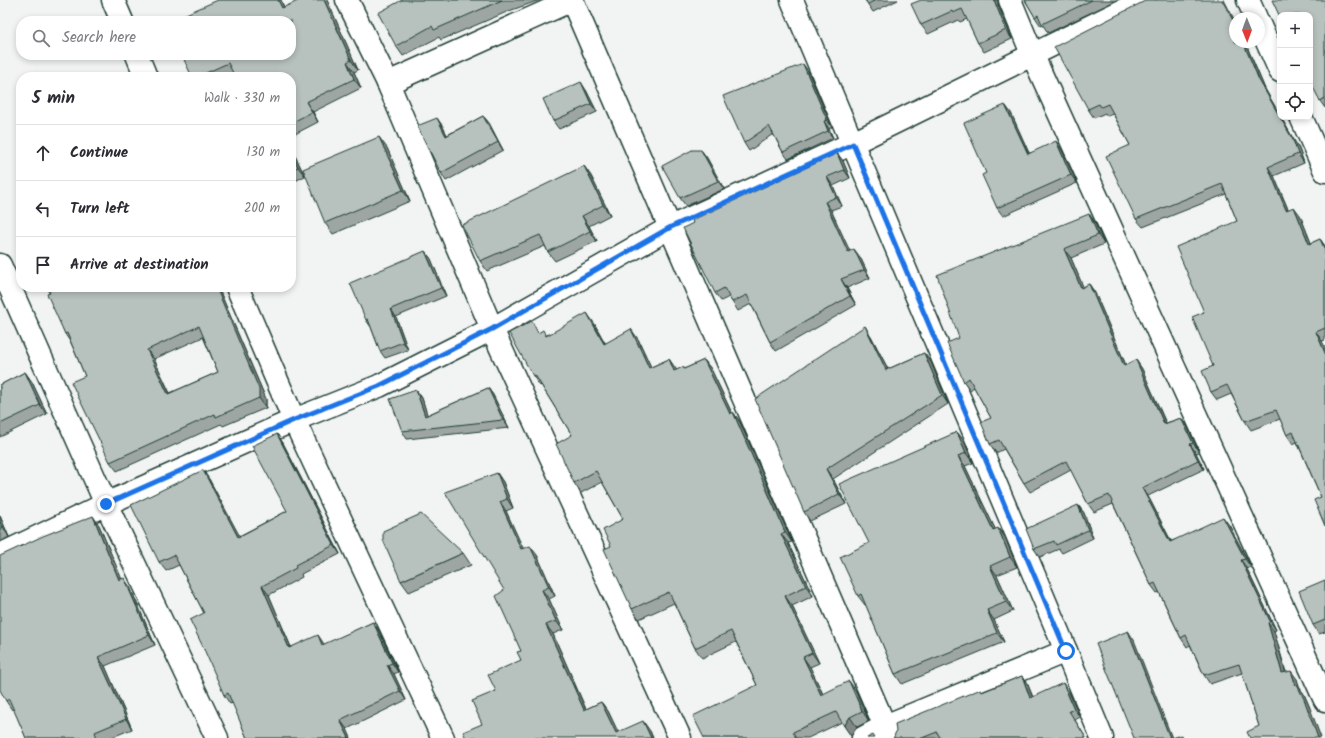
<!DOCTYPE html>
<meta charset="utf-8">
<style>
body{margin:0;font-family:Kalam,sans-serif;background:#f7f7f7;color:#2b2b33}
.controls{position:absolute;right:12px;top:12px;display:grid;overflow:hidden;border-radius:8px;box-shadow:0 2px 6px #0003}
.controls button{width:36px;height:36px;display:grid;place-items:center;padding:0;border:0;border-bottom:1px solid #e1e1e2;background:#fff;color:#2b2b33;font:20px sans-serif}
.compass{position:absolute;left:1229px;top:12px;width:36px;height:36px;border-radius:50%;background:#fff;box-shadow:0 2px 6px #0003;rotate:179deg}
.stop{position:absolute;width:12px;height:12px;margin:-9px;border:3px solid #1a73e8;border-radius:50%;background:#fff}
.stop.end{background:#1a73e8;border-color:#fff;box-shadow:0 1px 4px #0008}
.list{margin:0;padding:0;list-style:none}
h2{display:flex;justify-content:space-between;align-items:center;height:52px;margin:0;padding:0 16px;font-size:17px}
h2 small{font-size:13px;font-weight:400;color:#7c7c81}
.list li{display:grid;grid-template-columns:26px 1fr auto;gap:12px;align-items:center;box-sizing:border-box;height:56px;padding:0 16px;border-top:1px solid #e1e1e2}
.list b{display:block;font-size:15px;white-space:nowrap}
.list em{font-size:13px;font-style:normal;color:#7c7c81}
.icon{flex:none;width:22px;height:22px;fill:none;stroke:currentColor;stroke-width:2;stroke-linecap:round;stroke-linejoin:round}
.map{position:relative;flex:none;width:1325px;height:738px;overflow:hidden}
.search{position:absolute;background:#fff;box-shadow:0 2px 6px #0003;left:16px;top:16px;width:280px;height:44px;display:flex;align-items:center;gap:10px;box-sizing:border-box;padding:0 14px;border-radius:16px;color:#7c7c81;font-size:15px}
.panel{position:absolute;background:#fff;box-shadow:0 2px 6px #0003;left:16px;top:72px;width:280px;height:220px;border-radius:16px}
.map>svg:first-child{display:block}
.lines{fill:none;stroke-linecap:round;stroke-linejoin:round}
.street-casing{stroke:#1f3d34;stroke-width:25}
.street{stroke:#fff;stroke-width:22}
.wall{fill:#9da6a3;stroke:#1f3d34;fill-rule:evenodd}
.shaded-wall{fill:#808784;stroke:#1f3d34}
.building{fill:#b7c1bd;stroke:#1f3d34;fill-rule:evenodd}
.route{stroke:#1a73e8;stroke-width:5}
</style>
<div class="map">
<svg width="1325" height="738" viewBox="0 0 1325 738">
<rect width="100%" height="100%" fill="#f2f3f3"/>
<filter id="ink" filterUnits="userSpaceOnUse"><feTurbulence type="fractalNoise" baseFrequency=".025" numOctaves="2"/><feDisplacementMap in="SourceGraphic" scale="8" xChannelSelector="R" yChannelSelector="G"/><feConvolveMatrix kernelMatrix="1 2 1 2 8 2 1 2 1" color-interpolation-filters="sRGB"/></filter>
<g filter="url(#ink)">
<g class="lines">
<defs>
<g id="street">
<polyline points="113,0 122,21"/>
<polyline points="347,0 388,83 492,329 680,738"/>
<polyline points="572,0 890,738"/>
<polyline points="792,0 1066,651 885,726 863,738"/>
<polyline points="1010,0 1033,56 1325,700"/>
<polyline points="1248,0 1256,18"/>
<polyline points="1259,24 1280,71"/>
<polyline points="137,55 146,77"/>
<polyline points="388,83 572,0"/>
<polyline points="1301,117 1325,171"/>
<polyline points="0,265 106,504 217,738"/>
<polyline points="237,287 294,420 443,738"/>
<polyline points="0,555 106,504 294,420 379,386 492,329 671,227 853,143 1144,0"/>
<polyline points="1066,651 1102,738"/>
</g>
</defs>
<use href="#street" class="street-casing"/>
<use href="#street" class="street"/>
</g>
<g class="wall">
<polygon points="218,0 281,0 284,7 327,0 358,70 354,72 361,88 313,112 318,122 291,136 291,77 233,74 226,77 192,77"/>
<polygon points="402,0 540,0 509,11 441,40 439,37 403,56 396,46"/>
<polygon points="865,0 898,0 873,12"/>
<polygon points="921,0 998,0 998,5 1012,39 984,52 978,43 967,19 960,22 958,20 928,34 921,25"/>
<polygon points="1025,0 1117,0 1048,33 1043,25 1041,26 1035,17"/>
<polygon points="1325,0 1325,108 1320,101 1312,78 1310,15"/>
<polygon points="1143,2 1235,42 1245,42 1265,89 1299,149 1304,163 1274,176 1288,209 1300,215 1311,243 1320,239 1325,246 1325,340 1322,341 1321,497 1297,442 1293,444 1287,435 1280,419 1251,430 1245,421 1231,394 1217,400 1211,392 1213,366 1204,312 1237,221 1226,194 1143,227 1136,219 1130,145 1113,114 1107,116 1105,113 1094,118 1088,109"/>
<polygon points="808,71 832,127 829,129 833,138 788,159 783,152 773,134 749,151 744,143"/>
<polygon points="586,90 597,112 559,129 553,121"/>
<polygon points="1005,105 1011,113 1029,153 1062,150 1077,183 1003,216 997,208 986,173"/>
<polygon points="483,116 489,123 503,150 446,181 441,173 442,125 447,135"/>
<polygon points="291,148 305,176 291,183"/>
<polygon points="387,148 410,201 333,234 325,223"/>
<polygon points="701,150 707,158 724,189 686,206 680,198"/>
<polygon points="837,153 843,161 850,178 833,186 842,206 831,210 849,251 860,257 870,278 847,288 856,305 776,351 770,342 751,304 738,311 729,297 721,301 715,293"/>
<polygon points="584,166 591,176 610,215 589,226 597,241 555,261 548,252 545,246 487,271 480,261"/>
<polygon points="1089,214 1095,223 1104,244 1071,258 1083,287 1089,284 1095,293 1126,365 1136,360 1142,369 1166,423 1181,418 1187,426 1199,452 1196,453 1204,469 1148,496 1171,541 1229,525 1251,567 1247,569 1276,630 1274,631 1286,672 1297,679 1299,687 1304,694 1310,708 1259,726 1242,673 1210,684 1204,675 1190,645 1187,647 1181,638 1159,592 1157,593 1151,585 1113,504 1094,512 1088,504 1071,470 1030,492 1024,483 1004,449 996,453 990,444 991,418 974,387 970,390 964,382 959,338"/>
<polygon points="425,251 431,259 446,296 396,317 408,350 385,358 380,351 371,327 366,320"/>
<path d="M47 287H198L199 289 220 292 266 399V408L223 426 221 424 117 471 110 462 85 376 71 343 65 334ZM203 337 218 372 170 393 154 359Z"/>
<polygon points="594,323 605,343 638,339 651,367 669,359 676,370 684,369 704,360 711,369 732,413 733,412 740,422 792,542 788,543 813,596 792,606 819,663 810,667 823,694 856,691 869,721 857,727 851,736 842,722 808,738 704,738 757,685 736,642 702,658 695,648 674,603 639,619 632,609 611,546 623,519 602,482 581,493 574,483 572,435 541,385 540,386 533,376 546,335"/>
<polygon points="871,336 888,369 924,353 931,362 948,404 833,479 846,504 810,521 804,512"/>
<polygon points="25,372 32,382 47,414 0,437 0,385"/>
<polygon points="488,388 493,395 509,428 407,439 402,431 416,390 422,398 427,415"/>
<polygon points="957,432 964,441 973,463 965,466 995,529 1005,537 1017,567 997,575 1013,611 994,620 1004,642 902,684 895,674 866,605 865,605 858,596"/>
<polygon points="277,434 283,443 340,554 301,574 302,577 269,595 291,647 324,645 373,622 379,631 398,672 394,674 406,700 347,729 351,738 247,738 233,703 230,704 224,695 204,613 179,565 166,571 159,562 209,479 239,536 287,511"/>
<polygon points="497,473 503,482 513,508 506,511 523,549 537,555 555,596 549,599 563,630 553,634 586,709 601,702 608,711 618,732 650,731 653,738 482,724 496,691 521,660 521,651 504,590"/>
<polygon points="1078,505 1084,513 1093,538 1062,553 1059,549 1040,557 1034,549"/>
<polygon points="0,516 9,537 0,542"/>
<polygon points="99,525 121,579 130,587 155,645 105,666 132,729 110,738 26,738 14,709 12,710 6,701"/>
<polygon points="463,553 471,565 409,592 401,581"/>
<polygon points="1325,580 1325,632 1319,634 1313,625"/>
<polygon points="1022,676 1028,685 1033,697 1069,692 1080,717 1075,720 1086,738 893,738 983,691"/>
</g>
<g class="shaded-wall">
<polygon points="278,0 281,0 288,18 282,8"/>
<polygon points="324,0 327,0 358,70 351,60"/>
<polygon points="994,0 998,0 998,5 1012,39 1006,30"/>
<polygon points="1222,0 1224,0 1235,21 1235,24"/>
<polygon points="1243,42 1245,42 1265,89 1280,115 1280,117 1281,117 1299,149 1304,163 1298,154 1259,80"/>
<polygon points="347,62 354,72 361,88 354,79"/>
<polygon points="803,64 808,71 832,127 827,120"/>
<polygon points="581,82 586,90 597,112 591,104"/>
<polygon points="306,102 313,112 318,122"/>
<polygon points="1005,105 1011,113 1033,162 1028,154"/>
<polygon points="483,116 489,123 503,150 498,142"/>
<polygon points="437,118 442,125 451,143 446,136"/>
<polygon points="824,121 829,129 833,138 828,131"/>
<polygon points="379,137 387,148 410,201 403,190"/>
<polygon points="1056,141 1062,150 1077,183 1071,175"/>
<polygon points="291,148 305,176 298,167 291,153"/>
<polygon points="701,150 707,158 724,189 718,181"/>
<polygon points="837,153 843,161 850,178 844,170"/>
<polygon points="584,166 591,176 610,215 603,205"/>
<polygon points="1268,167 1274,176 1292,219 1286,210"/>
<polygon points="827,177 833,186 842,206 836,197"/>
<polygon points="825,202 831,210 854,260 848,252"/>
<polygon points="1294,207 1300,215 1315,253 1309,244"/>
<polygon points="1089,214 1095,223 1104,244 1098,235"/>
<polygon points="582,216 589,226 597,241 590,231"/>
<polygon points="1320,239 1325,246 1325,250"/>
<polygon points="854,249 860,257 870,278 864,270"/>
<polygon points="1064,249 1071,258 1087,296 1081,288"/>
<polygon points="425,251 431,259 446,296 441,288"/>
<polygon points="841,279 847,288 856,305 850,296"/>
<polygon points="1089,284 1095,293 1130,375 1124,366"/>
<polygon points="216,287 217,287 220,292 266,399 266,408 259,398"/>
<polygon points="391,309 396,317 408,350 403,342"/>
<polygon points="587,313 594,323 611,354 604,344"/>
<polygon points="865,326 871,336 893,379 886,370"/>
<polygon points="631,329 638,339 656,378 649,368"/>
<polygon points="1316,332 1322,341 1325,347 1325,353"/>
<polygon points="147,350 154,359 174,403 168,394"/>
<polygon points="924,353 931,362 948,404 942,395"/>
<polygon points="669,359 676,369 681,381 674,371"/>
<polygon points="704,360 711,369 737,424 730,414"/>
<polygon points="1136,360 1142,369 1170,433 1164,424"/>
<polygon points="25,372 32,382 47,414 40,405"/>
<polygon points="488,388 493,395 509,428 503,420"/>
<polygon points="416,390 422,398 430,424 425,416"/>
<polygon points="733,412 740,422 792,542 785,532"/>
<polygon points="1181,418 1187,426 1199,452 1193,443"/>
<polygon points="957,432 964,441 973,463 966,453"/>
<polygon points="277,434 283,443 340,554 334,545"/>
<polygon points="1190,444 1196,453 1204,469 1198,460"/>
<polygon points="958,456 965,466 1000,539 993,530"/>
<polygon points="826,469 833,479 846,504 839,494"/>
<polygon points="203,470 209,479 245,546 238,537"/>
<polygon points="497,473 503,482 513,508 507,499"/>
<polygon points="1142,488 1148,496 1176,551 1170,542"/>
<polygon points="500,502 506,511 528,559 521,549"/>
<polygon points="1078,505 1084,513 1093,538 1088,530"/>
<polygon points="0,516 9,537 0,522"/>
<polygon points="93,516 99,525 126,589 119,580"/>
<polygon points="1223,517 1229,525 1251,567 1245,559"/>
<polygon points="998,528 1005,537 1017,567 1010,557"/>
<polygon points="781,534 788,543 813,596 806,586"/>
<polygon points="530,546 537,555 555,596 549,587"/>
<polygon points="1241,560 1247,569 1276,630 1270,621"/>
<polygon points="990,566 997,575 1013,611 1006,602"/>
<polygon points="124,578 130,587 155,645 149,635"/>
<polygon points="262,586 269,595 295,657 289,648"/>
<polygon points="542,590 549,599 563,630 556,621"/>
<polygon points="785,596 792,606 819,663 812,653"/>
<polygon points="987,610 994,620 1004,642 997,633"/>
<polygon points="373,622 379,631 398,672 392,663"/>
<polygon points="1268,623 1274,631 1288,682 1282,673"/>
<polygon points="546,625 553,634 590,719 584,710"/>
<polygon points="1128,631 1134,640 1172,738 1170,738"/>
<polygon points="318,635 324,644 328,655 322,645"/>
<polygon points="98,657 105,666 132,729 126,719"/>
<polygon points="803,657 810,667 828,705 821,695"/>
<polygon points="387,665 394,674 406,700 400,691"/>
<polygon points="1291,671 1297,679 1299,687 1304,694 1310,708 1321,738 1318,738 1296,686"/>
<polygon points="1022,676 1028,685 1036,707 1030,698"/>
<polygon points="849,681 856,691 869,721 862,711"/>
<polygon points="1063,683 1069,692 1080,717 1074,709"/>
<polygon points="601,702 608,711 621,738 616,733"/>
<polygon points="850,717 857,727 851,736 844,726"/>
<polygon points="340,720 347,729 351,738 349,738"/>
<polygon points="643,721 650,731 653,738 651,738"/>
</g>
<g class="building">
<polygon points="218,0 278,0 282,8 300,0 324,0 351,60 347,62 354,79 306,102 312,112 291,123 291,77 235,77 228,63 197,77 192,77 182,55 291,55 291,21 170,21"/>
<polygon points="402,0 502,0 434,30 432,26 396,46 378,13"/>
<polygon points="865,0 876,0 868,4"/>
<polygon points="921,0 994,0 1006,30 978,43 962,9 953,13 952,11 921,25 911,4"/>
<polygon points="1025,0 1092,0 1042,24 1038,15 1035,17"/>
<polygon points="1146,0 1222,0 1235,24 1235,42 1243,42 1259,80 1293,140 1298,154 1268,167 1286,210 1294,207 1309,244 1320,239 1325,250 1325,328 1316,332 1325,353 1325,526 1314,500 1321,497 1293,432 1287,435 1276,410 1245,421 1227,385 1211,392 1202,371 1213,366 1192,317 1204,312 1176,247 1237,221 1222,184 1136,219 1106,156 1130,145 1108,104 1101,107 1099,104 1088,109 1054,47 1143,2"/>
<polygon points="1272,0 1325,0 1325,98 1320,101 1310,81 1310,79 1312,78 1310,74 1310,15 1280,15 1280,17"/>
<polygon points="803,64 827,120 824,121 828,131 783,152 769,126 744,143 723,96"/>
<polygon points="581,82 591,104 553,121 543,99"/>
<polygon points="1005,105 1028,154 1056,141 1071,175 997,208 982,175 986,173 964,123"/>
<polygon points="483,116 498,142 441,173 417,126 437,118 446,136"/>
<polygon points="379,137 403,190 325,223 303,169"/>
<polygon points="692,150 701,150 718,181 680,198 662,166"/>
<polygon points="291,153 298,167 291,170"/>
<polygon points="837,153 844,170 827,177 836,197 825,202 848,252 854,249 864,270 841,279 850,296 770,342 747,295 732,302 724,288 715,293 683,228 693,223 692,220"/>
<polygon points="584,166 603,205 582,216 590,231 548,252 540,235 480,261 462,225"/>
<polygon points="1089,214 1098,235 1064,249 1081,288 1089,284 1124,366 1136,360 1164,424 1181,418 1193,443 1190,444 1198,460 1142,488 1170,542 1223,517 1245,559 1241,560 1270,621 1268,623 1282,673 1291,671 1296,686 1297,685 1304,699 1318,738 1250,738 1247,732 1259,726 1239,664 1204,675 1186,635 1181,638 1155,583 1151,585 1109,495 1088,504 1066,461 1024,483 999,440 990,444 981,422 991,418 969,378 964,382 947,343 959,338 937,275"/>
<polygon points="425,251 441,288 391,309 403,342 380,351 368,319 366,320 350,283"/>
<path d="M47 287H196L197 290 202 287H216L259 389V398L216 417 215 414 110 462 71 382 85 376 67 333 65 334 47 294 50 293ZM199 326 218 372 168 394 147 350Z"/>
<polygon points="587,313 604,344 631,329 649,368 669,359 674,371 683,367 684,369 704,360 730,414 733,412 785,532 781,534 806,586 785,596 812,653 803,657 821,695 849,681 862,711 850,717 844,726 836,712 793,732 796,738 704,738 693,716 757,685 731,631 695,648 669,592 632,609 604,549 611,546 603,530 623,519 596,471 574,483 556,444 572,435 535,375 533,376 509,333 532,321 538,333 543,330 546,336"/>
<polygon points="865,326 886,370 924,353 942,395 826,469 839,494 804,512 755,399"/>
<polygon points="25,372 40,405 0,424 0,385"/>
<polygon points="488,388 503,420 402,431 390,399 416,390 425,416"/>
<polygon points="957,432 966,453 958,456 993,530 998,528 1010,557 990,566 1006,602 987,610 997,633 895,674 861,594 858,596 840,557 869,543 839,484"/>
<polygon points="277,434 334,545 295,565 296,568 262,586 289,648 318,635 322,645 373,622 392,663 387,665 400,691 340,720 349,738 247,738 228,693 224,695 204,649 190,620 204,613 174,555 159,562 131,505 203,470 238,537 287,511 252,446"/>
<polygon points="497,473 507,499 500,502 521,549 530,546 549,587 542,590 556,621 546,625 584,710 601,702 616,733 643,721 651,738 466,738 463,732 482,724 472,701 496,691 488,675 521,660 517,652 521,651 496,596 504,590 445,492"/>
<polygon points="1078,505 1088,530 1056,545 1054,541 1034,549 1026,529"/>
<polygon points="421,514 463,553 401,581 383,540 383,531"/>
<polygon points="93,516 119,580 124,578 149,635 98,657 126,719 95,732 97,738 26,738 9,699 6,701 0,690 0,556 43,536"/>
<polygon points="0,522 3,527 0,529"/>
<polygon points="1325,580 1325,620 1313,625 1299,591"/>
<polygon points="1128,631 1170,738 1134,738 1096,644"/>
<polygon points="1022,676 1030,698 1063,683 1074,709 1069,711 1086,738 940,738 937,732 922,738 893,738 894,737 896,731 895,724 981,689 982,692"/>
<polygon points="873,735 875,738 867,738"/>
<polygon points="1181,735 1182,738 1171,738"/>
</g>
</g>
<g class="lines" filter="url(#ink)">
<polyline class="route" points="106,504 294,420 379,386 492,329 671,227 853,144 1066,651"/>
</g>
</svg>
<div class="controls">
<button>+</button>
<button>−</button>
<button><svg class="icon" aria-label="locate" viewBox="0 0 24 24"><circle cx="12" cy="12" r="6"/><path d="M12 2v4M12 18v4M2 12h4M18 12h4"/></svg></button>
</div>
<svg class="compass" viewBox="-18 -18 36 36"><path d="M0-13l5 13h-10z" fill="#e53935"/><path d="M0 13l5-13h-10z" fill="#7c7c81"/></svg>
<div class="stop" style="left:1066px;top:651px"></div>
<div class="stop end" style="left:106px;top:504px"></div>
<div class="search"><svg class="icon" aria-label="search" viewBox="0 0 24 24"><circle cx="10" cy="10" r="6"/><path d="M15 15l6 6"/></svg>Search here</div>
<section class="panel">
<h2>5 min<small>Walk · 330 m</small></h2>
<ul class="list">
<li><svg class="icon" aria-label="ahead" viewBox="0 0 24 24"><path d="M12 20V5M6 11l6-6 6 6"/></svg><div><b>Continue</b></div><em>130 m</em></li>
<li><svg class="icon" aria-label="left" viewBox="0 0 24 24"><path d="M17 20v-9H6M10 6l-5 5 5 5"/></svg><div><b>Turn left</b></div><em>200 m</em></li>
<li><svg class="icon" aria-label="arrive" viewBox="0 0 24 24"><path d="M6 21V4h12l-3 4 3 4H6"/></svg><div><b>Arrive at destination</b></div></li>
</ul>
</section>
</div>
